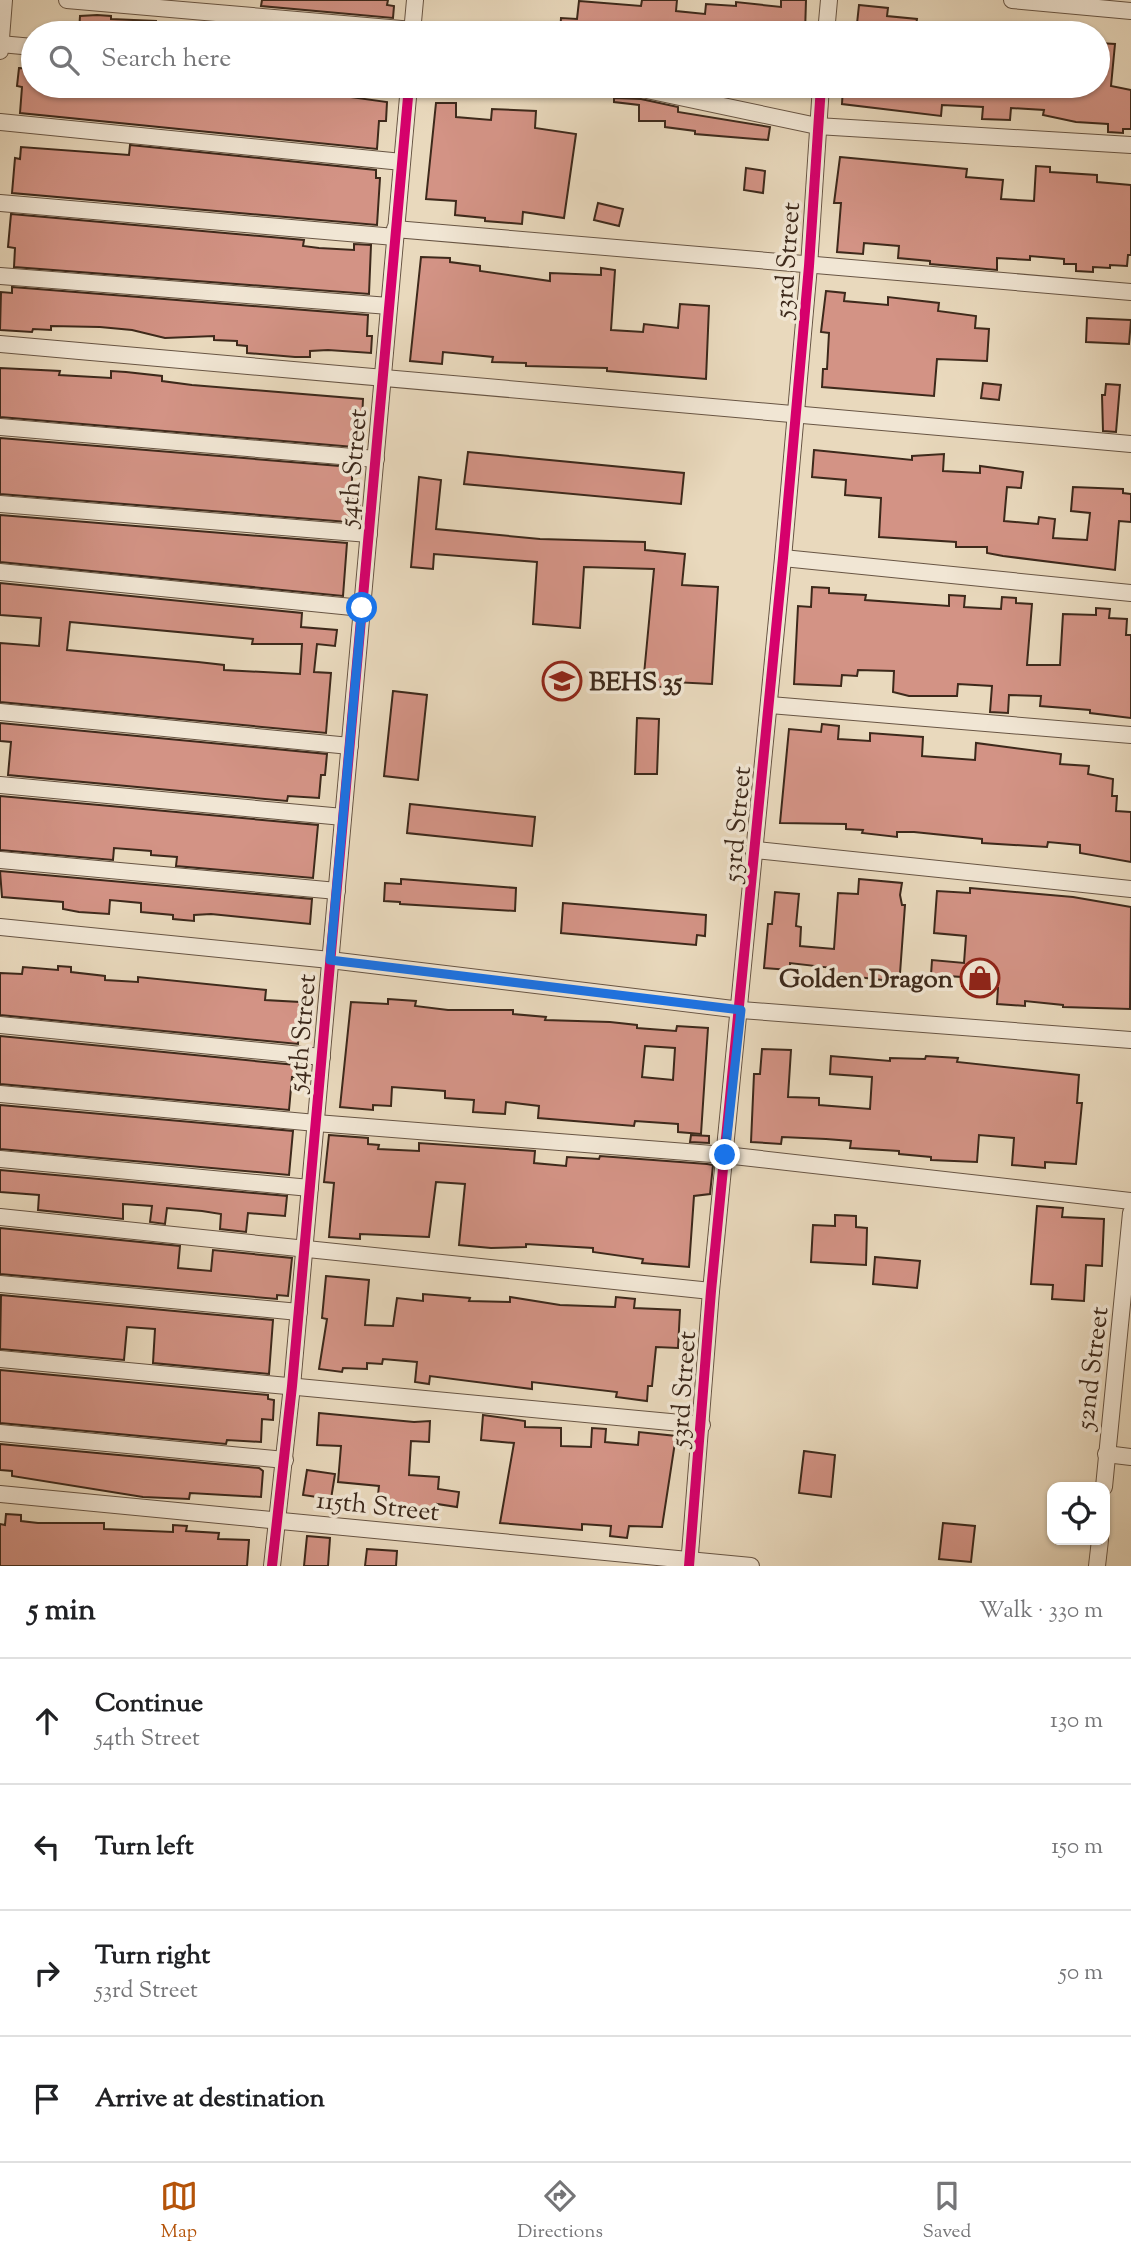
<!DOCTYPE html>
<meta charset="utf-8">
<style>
body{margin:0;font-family:"Sorts Mill Goudy",serif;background:#f6f6f6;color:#202124}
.controls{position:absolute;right:21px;bottom:21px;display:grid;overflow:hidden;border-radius:14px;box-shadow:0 2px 5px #0004}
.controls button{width:63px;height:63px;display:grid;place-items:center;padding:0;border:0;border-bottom:2px solid #e0e0e0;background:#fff;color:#202124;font:35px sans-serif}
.stop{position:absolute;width:21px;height:21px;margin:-16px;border:5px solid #1a73e8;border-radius:50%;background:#fff}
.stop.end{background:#1a73e8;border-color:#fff;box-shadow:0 2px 7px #0008}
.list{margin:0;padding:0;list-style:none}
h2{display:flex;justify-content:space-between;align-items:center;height:91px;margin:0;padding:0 28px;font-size:30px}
h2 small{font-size:23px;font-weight:400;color:#757577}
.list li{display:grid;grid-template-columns:46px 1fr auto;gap:21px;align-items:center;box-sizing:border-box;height:126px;padding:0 28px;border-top:2px solid #e0e0e0}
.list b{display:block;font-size:26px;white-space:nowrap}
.list p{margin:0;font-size:23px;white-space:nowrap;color:#757577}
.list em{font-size:23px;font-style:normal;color:#757577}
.icon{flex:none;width:38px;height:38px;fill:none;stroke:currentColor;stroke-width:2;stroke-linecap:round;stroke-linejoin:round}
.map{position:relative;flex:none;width:1131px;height:1566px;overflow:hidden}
.search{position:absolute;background:#fff;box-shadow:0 2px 5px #0004;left:21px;right:21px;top:21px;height:77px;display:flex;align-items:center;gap:18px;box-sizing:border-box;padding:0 24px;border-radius:38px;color:#757577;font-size:26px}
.sheet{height:595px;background:#fff}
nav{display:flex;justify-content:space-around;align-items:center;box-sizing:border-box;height:98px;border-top:2px solid #e0e0e0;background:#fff;font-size:19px;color:#757577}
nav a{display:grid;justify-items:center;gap:4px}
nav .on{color:#b45309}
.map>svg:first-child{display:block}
.building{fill:#d39385;stroke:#3d291b;stroke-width:2;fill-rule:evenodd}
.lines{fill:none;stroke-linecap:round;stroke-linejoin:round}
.street-casing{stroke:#685544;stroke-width:18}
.street{stroke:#f1e6d4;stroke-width:16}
.cycleway-casing{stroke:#f1e6d4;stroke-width:15}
.cycleway{stroke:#d6006c;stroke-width:10}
.route{stroke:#1a73e8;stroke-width:9}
.labels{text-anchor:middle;stroke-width:7;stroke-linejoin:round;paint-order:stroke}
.street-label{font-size:26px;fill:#3d291b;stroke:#f1e6d4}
.poi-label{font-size:26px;font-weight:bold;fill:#3d291b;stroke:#f1e6d4;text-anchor:start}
</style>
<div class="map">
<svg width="1131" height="1566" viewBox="0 0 1131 1566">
<rect width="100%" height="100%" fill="#e9d9bd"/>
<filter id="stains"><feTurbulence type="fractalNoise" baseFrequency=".00286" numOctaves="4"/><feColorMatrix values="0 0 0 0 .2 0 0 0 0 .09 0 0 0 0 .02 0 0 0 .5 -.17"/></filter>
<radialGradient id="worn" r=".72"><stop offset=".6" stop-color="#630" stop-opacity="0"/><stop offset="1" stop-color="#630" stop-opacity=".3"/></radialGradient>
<g class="building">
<polygon points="262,0 388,0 387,5 394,6 393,18 261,6"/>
<polygon points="642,0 677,0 676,11 705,14 706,4 736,6 736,2 781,7 781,0 806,0 805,33 560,33 561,18 577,19 579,1 641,6"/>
<polygon points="859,5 888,8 887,16 917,19 915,33 856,33"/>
<polygon points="97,15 111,16 111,19 156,21 156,33 79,33 80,16"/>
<polygon points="194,22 209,23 208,33 193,33"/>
<polygon points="260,27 301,31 301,33 259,33"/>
<polygon points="1098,43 1115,44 1111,86 1131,90 1131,129 1123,129 1123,133 1108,132 1108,124 1076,122 1043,115 1044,110 1011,108 1010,120 982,119 983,107 942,105 941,116 842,104 843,86 1098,86"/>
<polygon points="19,68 33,69 33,86 256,86 335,95 336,88 351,89 350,97 387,102 386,121 379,121 377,149 20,113 22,87 17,86"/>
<polygon points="614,98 641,99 678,107 678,112 770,127 768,140 695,134 695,131 665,127 665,121 639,121 639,105 614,102"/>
<polygon points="436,103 456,103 456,117 491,120 492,109 536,111 535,128 576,134 564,218 523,212 522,224 485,221 485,218 455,215 456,201 426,199"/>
<polygon points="130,145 376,170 376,178 380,178 377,225 12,193 15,158 20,159 21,147 129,155"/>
<polygon points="840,157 967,169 966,177 1003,180 1001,199 1034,201 1036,166 1050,167 1050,172 1097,175 1097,182 1131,185 1131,255 1128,255 1127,266 1110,265 1110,268 1093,267 1093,272 1076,271 1076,264 1064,264 1064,259 1030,256 1030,260 997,258 997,270 930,264 930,261 898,258 899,246 864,243 863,254 837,252 841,203 834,203"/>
<polygon points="746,168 765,171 763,193 744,190"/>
<polygon points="598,203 623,209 619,226 594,220"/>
<polygon points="11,214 304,240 303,246 319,248 354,250 354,244 371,245 369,294 14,267 15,248 8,247"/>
<polygon points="421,257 450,258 450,262 480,266 480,271 550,281 550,273 601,275 601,268 615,270 611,330 643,332 644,324 678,328 680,304 709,306 706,379 607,371 607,368 526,366 526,363 492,362 493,357 443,352 442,364 410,361"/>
<polygon points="12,287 368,315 367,336 372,336 371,353 328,350 310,351 310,357 295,357 247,353 247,346 237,345 237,341 214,340 214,336 165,338 132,330 100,327 51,326 51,330 33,329 32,332 0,330 1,292 12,293"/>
<polygon points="826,291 845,293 844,301 888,305 888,297 939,303 938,311 976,316 975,328 989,329 987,361 937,359 934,396 822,387 823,369 827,369 829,333 821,332"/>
<polygon points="1087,318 1131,320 1129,344 1086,342"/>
<polygon points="0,368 60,371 59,375 111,378 111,371 126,372 162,376 162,381 192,385 363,399 362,421 356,421 354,447 0,417"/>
<polygon points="983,383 1001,385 999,400 981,398"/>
<polygon points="1106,384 1120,385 1116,432 1103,431 1102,395 1105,395"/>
<polygon points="0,438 352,467 352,498 360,499 359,518 349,517 348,522 0,494"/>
<polygon points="814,450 912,460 912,456 944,454 943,471 980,473 980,466 1023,472 1021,488 1007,487 1004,521 1038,524 1039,517 1055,519 1053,538 1087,540 1090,513 1071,511 1073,487 1123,489 1123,493 1131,494 1131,522 1119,521 1115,570 1003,556 987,553 987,547 956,547 956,542 879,537 881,498 845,495 846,480 812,477"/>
<polygon points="468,452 684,473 681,504 464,484"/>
<polygon points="419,477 441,480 436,529 540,539 645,542 645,550 685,554 682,585 718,587 712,684 673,682 672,688 643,685 654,569 584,567 580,628 533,624 537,562 434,554 433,569 411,567"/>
<polygon points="0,515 347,543 343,596 0,562"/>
<path d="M0 583 302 613 301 627 337 630 335 646 317 644 314 672 331 673 326 733 0 702V643L39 646 41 618 0 615ZM70 622 253 639 252 644H302L300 674 224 670V665L198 662 67 650Z"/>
<polygon points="812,587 829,588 829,593 866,595 865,600 949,606 949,595 965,596 964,607 1001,609 1002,597 1016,598 1016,603 1032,604 1027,665 1060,665 1063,614 1096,615 1096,608 1110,609 1109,618 1127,619 1126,635 1131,635 1131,718 1090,713 1090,710 1040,706 1041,696 1009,695 1008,713 990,712 992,686 958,684 957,696 909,696 893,692 894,671 858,670 857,676 842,675 841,686 794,684 798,606 811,607"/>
<polygon points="393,691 427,695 418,780 384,776"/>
<polygon points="637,718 659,719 657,774 635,774"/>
<polygon points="0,723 327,754 325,775 321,775 319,798 288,796 287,801 8,775 11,742 0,741"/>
<polygon points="822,724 839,726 838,739 870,741 870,733 923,737 922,756 975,760 976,743 1061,754 1060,764 1089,766 1088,774 1113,779 1112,796 1117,796 1116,811 1131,812 1131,862 1080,853 1080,845 1048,842 1047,847 982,843 982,839 914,832 897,832 897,837 862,833 863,830 846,829 846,824 780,823 789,729 821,732"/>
<polygon points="0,796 318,825 313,878 176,866 177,857 151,855 151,851 114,848 113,860 0,850"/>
<polygon points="410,804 535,817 532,846 407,833"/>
<polygon points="0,871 312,899 310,924 211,914 194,915 194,921 173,919 173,915 141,912 141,903 110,900 109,914 79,912 63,909 63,902 2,897"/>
<polygon points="401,879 516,888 515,911 400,904 400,902 384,901 385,883 401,884"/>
<polygon points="859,879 902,883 900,895 902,905 905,905 899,987 882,985 882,980 832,974 833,968 790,963 790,970 764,968 768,924 772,924 775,892 799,894 796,926 801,927 800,946 834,949 838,893 858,894"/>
<polygon points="970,888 1073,897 1131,907 1130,1009 1063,1007 1063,1005 1025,1001 1025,1006 997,1004 998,988 962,986 962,977 931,975 932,960 964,963 966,936 934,933 937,891 970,893"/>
<polygon points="563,903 706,915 705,936 697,935 696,945 561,933"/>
<polygon points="58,966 71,967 71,972 105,976 105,980 138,982 138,977 266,990 265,1000 300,1002 298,1044 0,1015 0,973 22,974 23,967 58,970"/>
<path d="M388 999 416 1001 415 1006 448 1010H513V1014L546 1017 545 1020 610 1022 637 1025V1028L676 1031 677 1026 708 1028 701 1134 678 1132V1124L635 1121 634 1126 538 1118 539 1106 506 1102 505 1114 473 1112 474 1100 445 1098V1091L392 1087 391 1106 373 1105V1110L340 1107 351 1002 388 1004ZM645 1046 675 1048 673 1080 642 1077Z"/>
<polygon points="0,1036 296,1065 296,1077 292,1077 289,1110 0,1084"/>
<polygon points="762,1049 791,1050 788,1097 819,1098 819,1105 870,1109 872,1077 830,1074 831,1056 890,1061 890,1058 925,1059 926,1056 958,1058 957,1062 1079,1075 1077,1103 1082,1103 1076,1164 1045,1162 1045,1168 1012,1165 1014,1138 979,1135 977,1162 931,1160 931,1157 899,1154 899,1151 850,1148 851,1141 826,1139 782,1137 781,1144 751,1142 754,1074 760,1074"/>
<polygon points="0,1105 293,1131 289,1175 0,1149"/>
<polygon points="329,1135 368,1138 368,1144 379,1145 378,1149 419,1151 419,1143 535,1151 534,1163 566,1166 567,1157 599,1159 600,1156 707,1164 713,1165 710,1194 694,1196 689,1267 642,1263 643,1259 593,1252 593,1248 526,1244 526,1247 491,1248 459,1245 465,1184 436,1182 429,1237 360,1234 360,1239 329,1237 334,1183 324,1182"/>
<polygon points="691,1135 709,1136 709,1143 690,1142"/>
<polygon points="0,1170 287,1196 285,1216 248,1213 246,1232 220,1229 221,1214 202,1211 167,1208 165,1224 150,1222 152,1206 123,1204 123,1219 38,1210 39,1195 0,1192"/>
<polygon points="1037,1206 1063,1208 1062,1217 1104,1219 1102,1266 1086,1265 1084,1301 1052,1299 1053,1285 1031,1284"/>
<polygon points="835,1215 856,1216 856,1227 867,1228 866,1265 811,1262 813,1225 835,1226"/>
<polygon points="0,1228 180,1246 178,1268 211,1271 213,1250 292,1258 288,1296 277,1295 277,1299 0,1274"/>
<polygon points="875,1257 920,1261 917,1288 873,1284"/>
<polygon points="326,1276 369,1280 365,1325 393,1326 397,1298 423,1301 423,1294 470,1298 469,1301 510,1302 510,1297 560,1305 615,1307 616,1297 635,1299 634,1308 680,1310 678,1348 656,1347 652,1386 648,1386 647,1401 616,1397 617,1392 532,1382 532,1389 430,1376 429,1384 415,1382 417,1362 383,1359 382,1364 367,1363 367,1369 343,1368 342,1372 319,1369 327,1319 322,1318"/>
<polygon points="1,1295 273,1320 269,1374 153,1363 155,1329 127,1327 124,1360 0,1349"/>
<polygon points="0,1370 268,1395 268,1399 274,1400 273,1420 262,1419 261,1442 227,1440 226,1444 0,1423"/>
<polygon points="319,1413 414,1422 430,1421 429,1442 411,1441 409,1475 439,1477 438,1489 459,1492 457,1507 437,1504 436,1520 406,1518 407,1505 377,1503 379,1486 338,1482 341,1446 317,1445"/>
<polygon points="483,1415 525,1421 525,1427 561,1428 561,1446 591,1447 592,1428 606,1429 605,1442 638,1445 639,1432 676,1436 662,1527 629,1526 627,1538 610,1536 611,1526 582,1524 582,1530 500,1523 514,1443 481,1440"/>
<polygon points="0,1444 259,1468 263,1471 261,1497 190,1493 189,1499 143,1497 12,1476 12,1471 0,1470"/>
<polygon points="804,1451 835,1455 831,1497 799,1493"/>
<polygon points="307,1470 335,1474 331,1499 303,1495"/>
<polygon points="6,1514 21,1515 21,1521 38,1523 104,1523 104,1529 173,1532 173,1525 187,1526 186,1531 219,1533 218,1539 249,1540 247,1566 0,1566 0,1524 5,1525"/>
<polygon points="943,1523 975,1526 971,1562 939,1559"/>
<polygon points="307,1536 330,1538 328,1566 304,1566"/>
<polygon points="367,1549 397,1551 396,1566 365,1566"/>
</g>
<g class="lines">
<defs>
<g id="street">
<polyline points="67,0 413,30"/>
<polyline points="1012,0 1131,11"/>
<polyline points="412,33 415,0"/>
<polyline points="826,33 829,0"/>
<polyline points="0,44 33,47"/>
<polyline points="0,51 4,0"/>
<polyline points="370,86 409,90"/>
<polyline points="592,86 642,89 817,126 1131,145"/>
<polyline points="0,122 402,162"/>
<polyline points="0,203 395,237 395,229 1131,292"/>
<polyline points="0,276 389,306"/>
<polyline points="0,344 1131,444"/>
<polyline points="0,427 376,459"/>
<polyline points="0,504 369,534"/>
<polyline points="783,558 1131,593"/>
<polyline points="0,572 362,608"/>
<polyline points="770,705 1131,735"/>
<polyline points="0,712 350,746"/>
<polyline points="0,785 343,817"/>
<polyline points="756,850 1131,889"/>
<polyline points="0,860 337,891"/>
<polyline points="0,927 330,960 741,1010 1131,1040"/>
<polyline points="0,1025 322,1057"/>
<polyline points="0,1094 316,1123 725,1155 1131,1201"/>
<polyline points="0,1159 310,1188"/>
<polyline points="0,1217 711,1291"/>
<polyline points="0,1284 299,1312"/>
<polyline points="0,1359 702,1425"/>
<polyline points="0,1433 285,1460"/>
<polyline points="1106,1454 1131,1457"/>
<polyline points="1104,1487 1131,1213"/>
<polyline points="0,1494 751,1566"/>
<polyline points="272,1566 292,1386 409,86"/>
<polyline points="689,1566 711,1291 783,558 809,266 821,86"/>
<polyline points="1097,1566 1100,1540"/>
</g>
</defs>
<use href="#street" class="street-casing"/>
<use href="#street" class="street"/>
<defs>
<g id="cycleway">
<polyline points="272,1566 292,1386 409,86"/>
<polyline points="689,1566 711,1291 783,558 809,266 821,86"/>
</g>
</defs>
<use href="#cycleway" class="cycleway-casing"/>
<use href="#cycleway" class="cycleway"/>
</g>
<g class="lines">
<polyline class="route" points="362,608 330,960 741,1010 725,1155"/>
</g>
<defs>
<symbol id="school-ring" viewBox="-11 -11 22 22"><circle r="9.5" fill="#f1e6d4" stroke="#8f2418" stroke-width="1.5"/><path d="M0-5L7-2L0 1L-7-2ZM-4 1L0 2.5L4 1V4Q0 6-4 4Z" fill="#8f2418"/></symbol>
<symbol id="shop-ring" viewBox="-11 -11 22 22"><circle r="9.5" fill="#f1e6d4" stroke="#8f2418" stroke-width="1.5"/><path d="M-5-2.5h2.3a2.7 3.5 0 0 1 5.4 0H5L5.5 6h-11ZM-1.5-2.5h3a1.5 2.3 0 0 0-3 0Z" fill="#8f2418"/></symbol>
</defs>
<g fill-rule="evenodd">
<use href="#school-ring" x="540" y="659" width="44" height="44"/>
<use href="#shop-ring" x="958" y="956" width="44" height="44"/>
</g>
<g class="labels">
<g class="street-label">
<text transform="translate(786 260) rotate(-86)" y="9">53rd Street</text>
<text transform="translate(352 468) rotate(-85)" y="9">54th Street</text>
<text transform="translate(736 824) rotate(-85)" y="9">53rd Street</text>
<text transform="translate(301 1033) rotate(-85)" y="9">54th Street</text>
<text transform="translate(1091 1368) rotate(-83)" y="9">52nd Street</text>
<text transform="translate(682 1389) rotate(-86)" y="9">53rd Street</text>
<text transform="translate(378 1505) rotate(6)" y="9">115th Street</text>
</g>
<g class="poi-label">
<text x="589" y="690">BEHS 35</text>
<text x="953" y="987" text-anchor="end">Golden Dragon</text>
</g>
</g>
<rect width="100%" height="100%" filter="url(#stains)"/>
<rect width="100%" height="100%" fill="url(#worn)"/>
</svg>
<div class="controls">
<button><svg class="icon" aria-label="locate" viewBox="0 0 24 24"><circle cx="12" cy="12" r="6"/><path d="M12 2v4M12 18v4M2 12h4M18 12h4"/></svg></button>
</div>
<div class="stop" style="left:362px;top:608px"></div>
<div class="stop end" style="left:725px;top:1155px"></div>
<div class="search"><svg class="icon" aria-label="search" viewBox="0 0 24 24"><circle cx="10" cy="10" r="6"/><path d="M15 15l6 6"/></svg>Search here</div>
</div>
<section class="sheet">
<h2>5 min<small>Walk · 330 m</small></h2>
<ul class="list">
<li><svg class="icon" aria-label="ahead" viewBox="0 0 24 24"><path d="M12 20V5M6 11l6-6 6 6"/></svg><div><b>Continue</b><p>54th Street</p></div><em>130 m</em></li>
<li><svg class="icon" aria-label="left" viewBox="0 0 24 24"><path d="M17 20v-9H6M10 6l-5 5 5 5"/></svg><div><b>Turn left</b></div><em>150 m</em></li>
<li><svg class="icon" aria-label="right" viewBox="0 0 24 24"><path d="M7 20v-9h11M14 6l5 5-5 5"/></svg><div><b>Turn right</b><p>53rd Street</p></div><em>50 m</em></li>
<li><svg class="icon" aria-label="arrive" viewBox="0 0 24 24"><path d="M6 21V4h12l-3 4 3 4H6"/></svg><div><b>Arrive at destination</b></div></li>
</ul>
</section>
<nav>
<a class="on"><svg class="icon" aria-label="map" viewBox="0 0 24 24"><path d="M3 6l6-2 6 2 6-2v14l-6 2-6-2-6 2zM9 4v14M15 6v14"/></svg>Map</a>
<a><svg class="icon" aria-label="directions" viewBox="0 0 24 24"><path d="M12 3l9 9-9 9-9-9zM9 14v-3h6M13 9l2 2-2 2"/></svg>Directions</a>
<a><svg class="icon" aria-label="saved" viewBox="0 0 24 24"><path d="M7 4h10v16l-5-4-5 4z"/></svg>Saved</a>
</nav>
